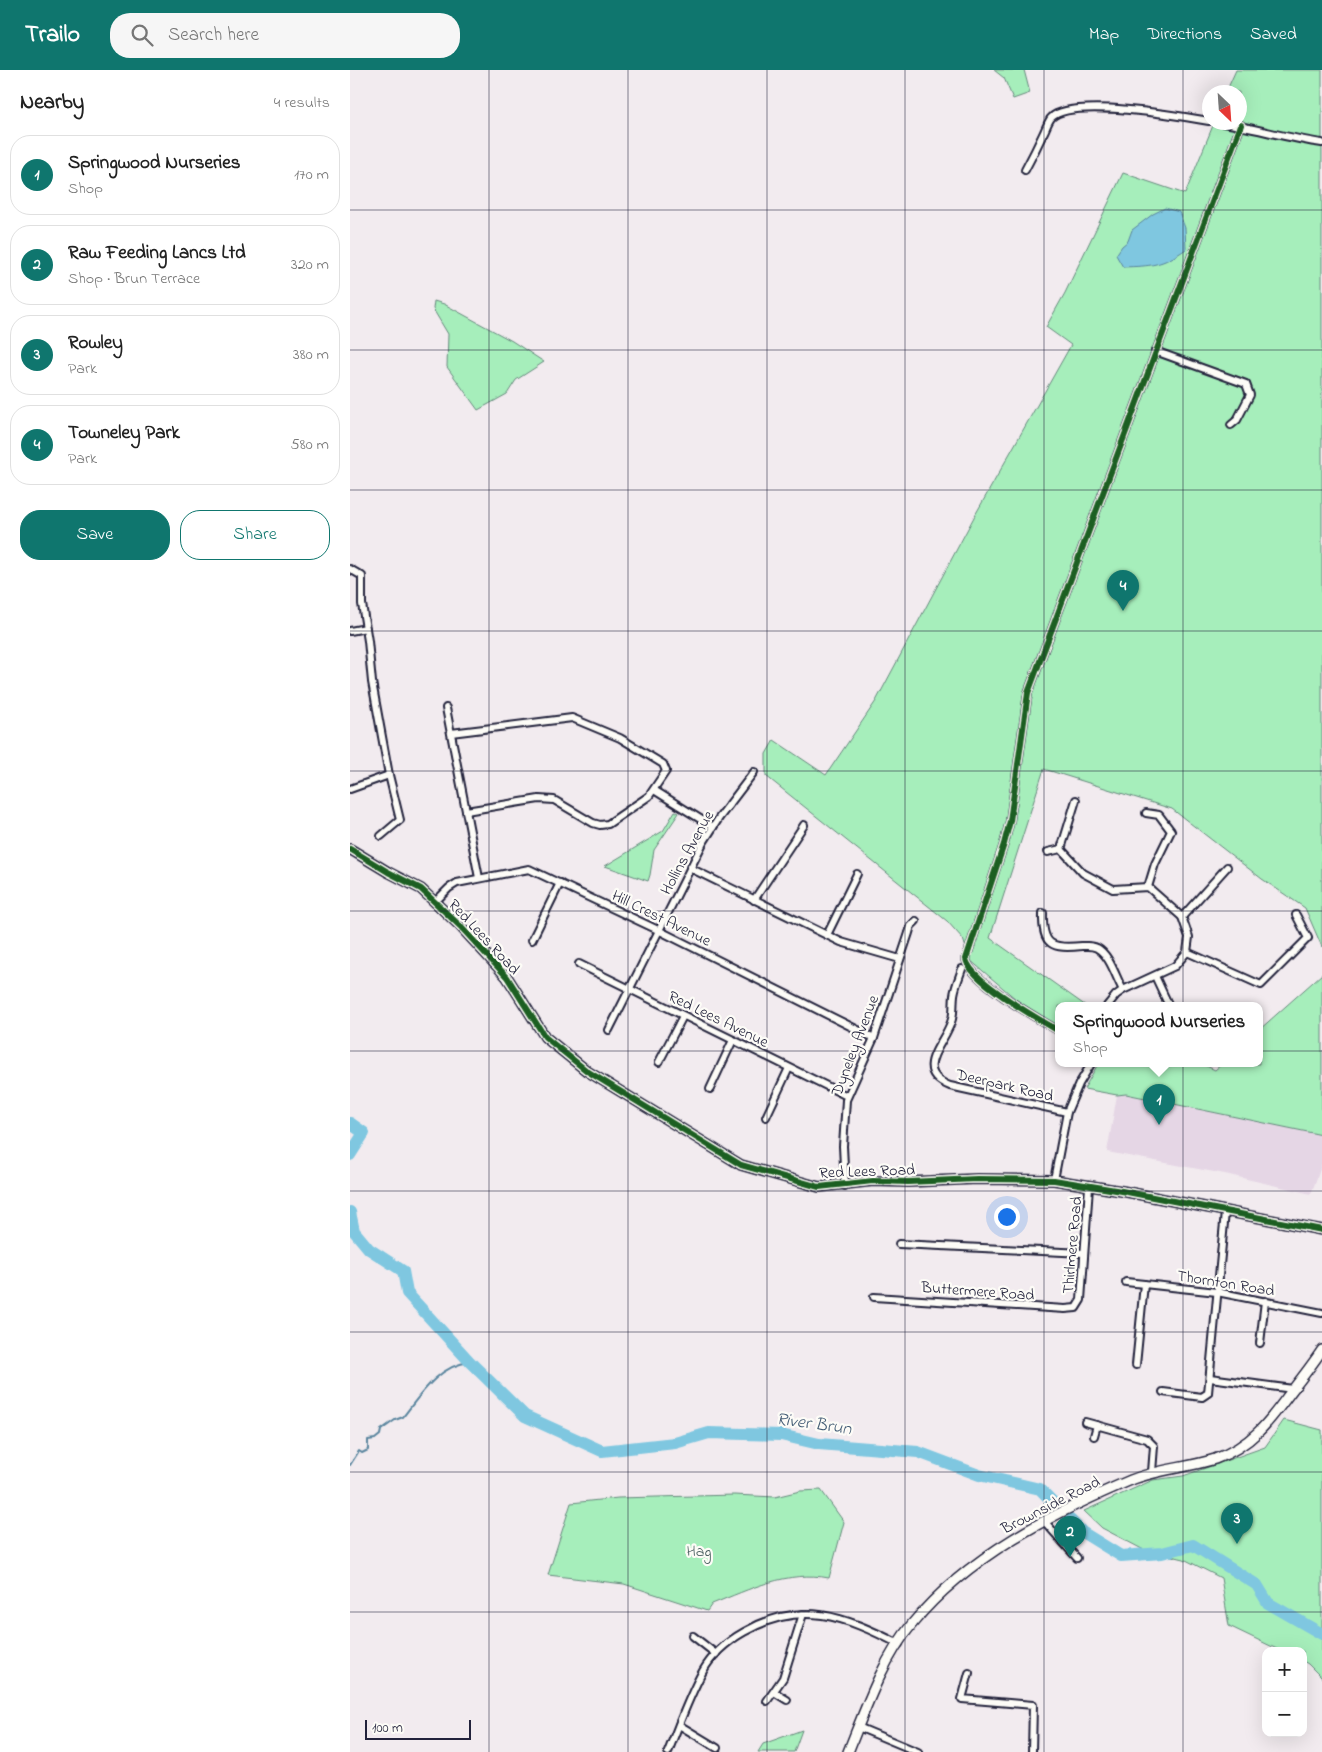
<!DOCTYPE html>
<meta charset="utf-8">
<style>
body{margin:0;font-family:"Indie Flower",sans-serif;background:#f6f6f6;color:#222}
.controls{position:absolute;right:15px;bottom:15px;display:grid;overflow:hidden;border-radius:10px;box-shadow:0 5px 20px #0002}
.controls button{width:45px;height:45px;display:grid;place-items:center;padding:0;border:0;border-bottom:1px solid #e0e0e0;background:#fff;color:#222;font:25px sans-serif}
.compass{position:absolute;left:852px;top:15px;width:45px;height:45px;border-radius:50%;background:#fff;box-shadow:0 5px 20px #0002;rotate:155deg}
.scale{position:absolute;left:15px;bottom:12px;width:106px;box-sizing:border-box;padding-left:5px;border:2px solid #22223b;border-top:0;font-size:14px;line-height:18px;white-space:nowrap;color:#22223b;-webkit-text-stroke:4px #fdfcf7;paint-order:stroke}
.you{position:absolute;left:656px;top:1146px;width:18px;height:18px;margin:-12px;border:4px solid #fff;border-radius:50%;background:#1a73e8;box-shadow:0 0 0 8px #1a73e833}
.badge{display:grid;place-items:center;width:32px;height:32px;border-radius:50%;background:#0f766e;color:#fff;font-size:16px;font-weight:700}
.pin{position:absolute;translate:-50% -41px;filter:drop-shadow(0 1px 2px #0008)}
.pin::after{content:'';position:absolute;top:26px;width:18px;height:15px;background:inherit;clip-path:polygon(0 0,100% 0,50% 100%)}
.popup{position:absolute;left:705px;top:932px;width:208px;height:65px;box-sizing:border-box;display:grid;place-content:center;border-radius:10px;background:#fff;filter:drop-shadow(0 1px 4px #0005);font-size:16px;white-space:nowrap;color:#767676}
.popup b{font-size:19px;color:#222}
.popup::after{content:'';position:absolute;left:50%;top:100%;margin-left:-10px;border:10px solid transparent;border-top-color:#fff}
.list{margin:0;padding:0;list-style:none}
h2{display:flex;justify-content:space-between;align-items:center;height:65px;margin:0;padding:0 20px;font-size:21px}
h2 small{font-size:16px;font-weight:400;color:#767676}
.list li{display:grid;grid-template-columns:32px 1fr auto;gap:15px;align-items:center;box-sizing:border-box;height:80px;margin:0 10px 10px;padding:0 10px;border:1px solid #e0e0e0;border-radius:20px}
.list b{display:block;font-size:19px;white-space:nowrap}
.list p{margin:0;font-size:16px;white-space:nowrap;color:#767676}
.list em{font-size:16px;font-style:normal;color:#767676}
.actions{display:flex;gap:10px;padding:15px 20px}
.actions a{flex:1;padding:11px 0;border:1px solid #0f766e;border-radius:20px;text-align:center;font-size:18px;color:#0f766e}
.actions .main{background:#0f766e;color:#fff}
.icon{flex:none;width:28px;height:28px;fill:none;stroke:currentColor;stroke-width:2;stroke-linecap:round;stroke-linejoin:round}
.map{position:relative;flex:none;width:972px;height:1682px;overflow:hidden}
header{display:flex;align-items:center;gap:30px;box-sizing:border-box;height:70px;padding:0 25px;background:#0f766e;color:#fff}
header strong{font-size:24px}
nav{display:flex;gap:28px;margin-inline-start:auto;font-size:18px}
.search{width:350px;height:45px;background:#f6f6f6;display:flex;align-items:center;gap:12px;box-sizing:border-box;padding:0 18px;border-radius:20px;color:#767676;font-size:19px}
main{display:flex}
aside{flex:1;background:#fff}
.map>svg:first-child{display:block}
.built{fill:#e5d6e5}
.green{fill:#a6eebb;stroke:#64887b}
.water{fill:#7fc7e0;stroke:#5a859e}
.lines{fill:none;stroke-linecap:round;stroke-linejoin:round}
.stream{stroke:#5a859e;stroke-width:2}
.river{stroke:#7fc7e0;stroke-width:12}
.street-casing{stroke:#22223b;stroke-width:10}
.secondary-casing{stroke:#22223b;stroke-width:12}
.street{stroke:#fdfcf7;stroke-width:6}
.secondary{stroke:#fdfcf7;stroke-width:9}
.cycleway-casing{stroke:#fdfcf7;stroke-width:9}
.cycleway{stroke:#1b5e20;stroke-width:6}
.grid{fill:none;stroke:#22223b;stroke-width:1;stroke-opacity:0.55}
.labels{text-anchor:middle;stroke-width:4.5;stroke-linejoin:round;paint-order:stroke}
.street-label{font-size:16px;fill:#22223b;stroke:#fdfcf7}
.park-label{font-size:16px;fill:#4a5f61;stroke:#fdfcf7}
.water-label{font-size:18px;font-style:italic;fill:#435c75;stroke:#fdfcf7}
</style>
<header>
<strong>Trailo</strong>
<div class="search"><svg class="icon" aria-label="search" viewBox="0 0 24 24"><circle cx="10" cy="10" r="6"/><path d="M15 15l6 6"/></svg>Search here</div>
<nav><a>Map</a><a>Directions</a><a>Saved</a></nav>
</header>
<main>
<aside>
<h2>Nearby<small>4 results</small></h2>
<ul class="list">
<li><span class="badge">1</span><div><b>Springwood Nurseries</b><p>Shop</p></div><em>170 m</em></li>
<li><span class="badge">2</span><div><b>Raw Feeding Lancs Ltd</b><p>Shop · Brun Terrace</p></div><em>320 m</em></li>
<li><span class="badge">3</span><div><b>Rowley</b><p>Park</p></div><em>380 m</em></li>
<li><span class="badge">4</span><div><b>Towneley Park</b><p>Park</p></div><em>580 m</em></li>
</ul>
<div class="actions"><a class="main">Save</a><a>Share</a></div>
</aside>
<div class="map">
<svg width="972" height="1682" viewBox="0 0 972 1682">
<rect width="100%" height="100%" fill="#f2ebef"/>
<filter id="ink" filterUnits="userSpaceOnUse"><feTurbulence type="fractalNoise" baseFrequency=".02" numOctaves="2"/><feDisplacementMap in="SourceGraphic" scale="10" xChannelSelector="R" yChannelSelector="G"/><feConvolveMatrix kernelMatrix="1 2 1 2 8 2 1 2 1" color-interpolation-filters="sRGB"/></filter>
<g filter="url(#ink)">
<polygon class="built" points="776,1024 972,1065 972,1094 961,1124 875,1104 757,1082 767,1025"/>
<g class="green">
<polygon points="644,0 674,0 680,23 663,29 654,8"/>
<polygon points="886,0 972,0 972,877 955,838 912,809 822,739 694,699 640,868 736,936 709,936 709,957 673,935 620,890 613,869 597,851 416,706 416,684 424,670 476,705 526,631 624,447 721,275 696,257 715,223 773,103 835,124 864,53 889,52 889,22 876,22"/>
<polygon points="84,231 94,234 162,271 194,292 166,310 157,324 128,340 97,297 98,264 83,239"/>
<polygon points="325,741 329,743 304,780 300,805 298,811 255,796 313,761"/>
<polygon points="972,904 972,1065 776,1024 767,1025 734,1019 748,994 852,994 865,1000 872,994 909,994 909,960"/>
<polygon points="934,1350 972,1360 972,1608 958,1594 953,1591 953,1581 931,1581 879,1556 871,1508 834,1489 792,1479 752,1458 734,1441 803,1410 833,1406 915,1377"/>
<path d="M471 1420 494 1452 479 1508C438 1500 400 1519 362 1534L357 1541 274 1514 198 1505 221 1433 268 1428 384 1425 425 1427 450 1421Z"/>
<polygon points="452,1660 444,1682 408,1682 413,1674"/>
</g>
<path class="water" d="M815 138 829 142 835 158 836 179C812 196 801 196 773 197L766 185 772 176 778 171 782 160 803 144Z"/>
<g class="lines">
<path class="stream" d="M0 1395 9 1381 12 1383 18 1380V1370L25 1369 30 1365 31 1360 45 1350 53 1347C71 1324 89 1295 120 1292"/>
<g class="river">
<polyline points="0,1053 14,1063 0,1085"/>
<polyline points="0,1142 4,1161 19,1179 53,1201 57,1223 120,1292 175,1346 252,1381 325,1373 359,1363 431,1365 469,1374 568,1382 629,1405 690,1419 732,1462 771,1486 812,1483 843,1475 907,1515 918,1533 972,1564"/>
</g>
<defs>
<g id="street">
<path d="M867 52C902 57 936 68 972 73"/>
<path d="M675 100C682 87 688 75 694 62 696 58 698 52 701 48 720 27 831 46 859 51"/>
<polyline points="805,281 896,314 900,325 887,350 881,355"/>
<polyline points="0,499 12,506 12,534 18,571 22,612 39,705 50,750 31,766"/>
<polyline points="0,561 16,558"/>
<polyline points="96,638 129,808"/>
<polyline points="101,663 222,648 270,668 313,694 316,701 299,726 258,754 250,755 243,753 204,730 189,729 116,741"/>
<polyline points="0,719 39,705"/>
<polyline points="304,720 363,757"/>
<polyline points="796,743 809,745 821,761 805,794 798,817"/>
<polyline points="711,779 733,803 763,819 798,817 832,847 839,867 837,882 825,896 773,920 766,925 757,936"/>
<polyline points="711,779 726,730"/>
<polyline points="698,782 711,779"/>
<polyline points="340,798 491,872 550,889"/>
<polyline points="404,830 454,755"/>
<polyline points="85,832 99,818 107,813 179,799 308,860 524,968"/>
<path d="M693 843C692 876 702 879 732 876 738 876 742 875 747 878 760 885 766 908 773 920"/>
<polyline points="832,847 877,797"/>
<polyline points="477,865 507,804"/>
<polyline points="182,870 210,813"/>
<polyline points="837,882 911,915 958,868 946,845"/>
<polyline points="229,894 497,1026"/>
<path d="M612 899C609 908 605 917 604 925 603 933 604 941 602 949 597 972 560 1000 600 1016L717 1042"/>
<polyline points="805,906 819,936"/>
<polyline points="259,960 353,773 369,748 404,702"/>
<path d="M709 961C690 950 619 910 616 889L654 774 660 751 678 623 891 55"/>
<polyline points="309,992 333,946"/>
<polyline points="360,1019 383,970"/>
<polyline points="416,1047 439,998"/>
<polyline points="704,1110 717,1042 729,1014 741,994"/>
<polyline points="495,1116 493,1076 496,1030 524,968 559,863 561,856 566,851"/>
<polyline points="549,1174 734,1183"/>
<polyline points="776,1212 867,1222 972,1243"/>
<polyline points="524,1227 715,1239 726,1238 731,1230 739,1117"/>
<polyline points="910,1273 915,1231"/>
<polyline points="786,1295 794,1214"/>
<polyline points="860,1308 943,1319"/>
<polyline points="813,1322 852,1327 858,1323 875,1142"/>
<polyline points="735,1352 797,1369 804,1376 802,1402"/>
<polyline points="744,1366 747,1355"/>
<polyline points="694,1451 727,1488"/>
<polyline points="343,1566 366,1584"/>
<polyline points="619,1603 612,1629 683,1635 682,1682"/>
<polyline points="424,1622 437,1630"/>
<polyline points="417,1631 433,1608 453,1544"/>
<polyline points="329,1655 367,1678"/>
<polyline points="508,1657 568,1682"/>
<path d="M318 1682C329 1655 339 1626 353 1601 362 1585 378 1571 394 1562 451 1529 494 1546 549 1574"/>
</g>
<g id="secondary">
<polyline points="0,779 38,802 71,819 110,856 157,907 195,967 237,1001 391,1095 469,1117 523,1111 558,1112 627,1109 704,1110 772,1121 972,1160"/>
<path d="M498 1682C515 1640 532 1590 562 1554 618 1486 701 1444 781 1410 808 1399 837 1398 865 1389 901 1376 919 1352 940 1323 951 1309 962 1295 972 1280"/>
</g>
</defs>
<use href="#street" class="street-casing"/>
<use href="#secondary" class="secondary-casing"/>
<use href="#street" class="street"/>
<use href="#secondary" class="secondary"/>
<defs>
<g id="cycleway">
<polyline points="0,779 38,802 71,819 110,856 157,907 195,967 237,1001 391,1095 469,1117 523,1111 558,1112 627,1109 704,1110 772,1121 972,1160"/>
<path d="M709 961C690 950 619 910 616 889L654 774 660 751 678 623 891 55"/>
</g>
</defs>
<use href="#cycleway" class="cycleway-casing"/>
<use href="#cycleway" class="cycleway"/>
</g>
</g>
<path class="grid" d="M139 0V1682M278 0V1682M417 0V1682M555 0V1682M694 0V1682M833 0V1682M0 140H972M0 280H972M0 420H972M0 561H972M0 701H972M0 841H972M0 981H972M0 1121H972M0 1262H972M0 1402H972M0 1542H972"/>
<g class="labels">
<g class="street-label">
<text transform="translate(336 782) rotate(-61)" y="6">Hollins Avenue</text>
<text transform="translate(312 847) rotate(26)" y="6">Hill Crest Avenue</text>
<text transform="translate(135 866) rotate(47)" y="6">Red Lees Road</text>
<text transform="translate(369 948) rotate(26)" y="6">Red Lees Avenue</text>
<text transform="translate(504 975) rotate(-69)" y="6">Dyneley Avenue</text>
<text transform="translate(655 1014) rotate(13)" y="6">Deerpark Road</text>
<text transform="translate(517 1100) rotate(-2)" y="6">Red Lees Road</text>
<text transform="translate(721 1175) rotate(-85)" y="6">Thirlmere Road</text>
<text transform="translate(876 1212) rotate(9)" y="6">Thornton Road</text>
<text transform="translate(628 1220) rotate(4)" y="6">Buttermere Road</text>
<text transform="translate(700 1434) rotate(-27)" y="6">Brownside Road</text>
</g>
<g class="park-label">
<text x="349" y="1486">Hag</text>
</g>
<g class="water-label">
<text transform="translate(464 1353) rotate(8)" y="6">River Brun</text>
</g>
</g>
</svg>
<div class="controls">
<button>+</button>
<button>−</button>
</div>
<svg class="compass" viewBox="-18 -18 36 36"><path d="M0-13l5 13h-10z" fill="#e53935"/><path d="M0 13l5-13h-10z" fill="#767676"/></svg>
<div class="scale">100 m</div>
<div class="you"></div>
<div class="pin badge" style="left:809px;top:1055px">1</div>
<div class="popup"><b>Springwood Nurseries</b>Shop</div>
<div class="pin badge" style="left:720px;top:1487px">2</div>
<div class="pin badge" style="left:887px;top:1474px">3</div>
<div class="pin badge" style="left:773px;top:541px">4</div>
</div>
</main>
